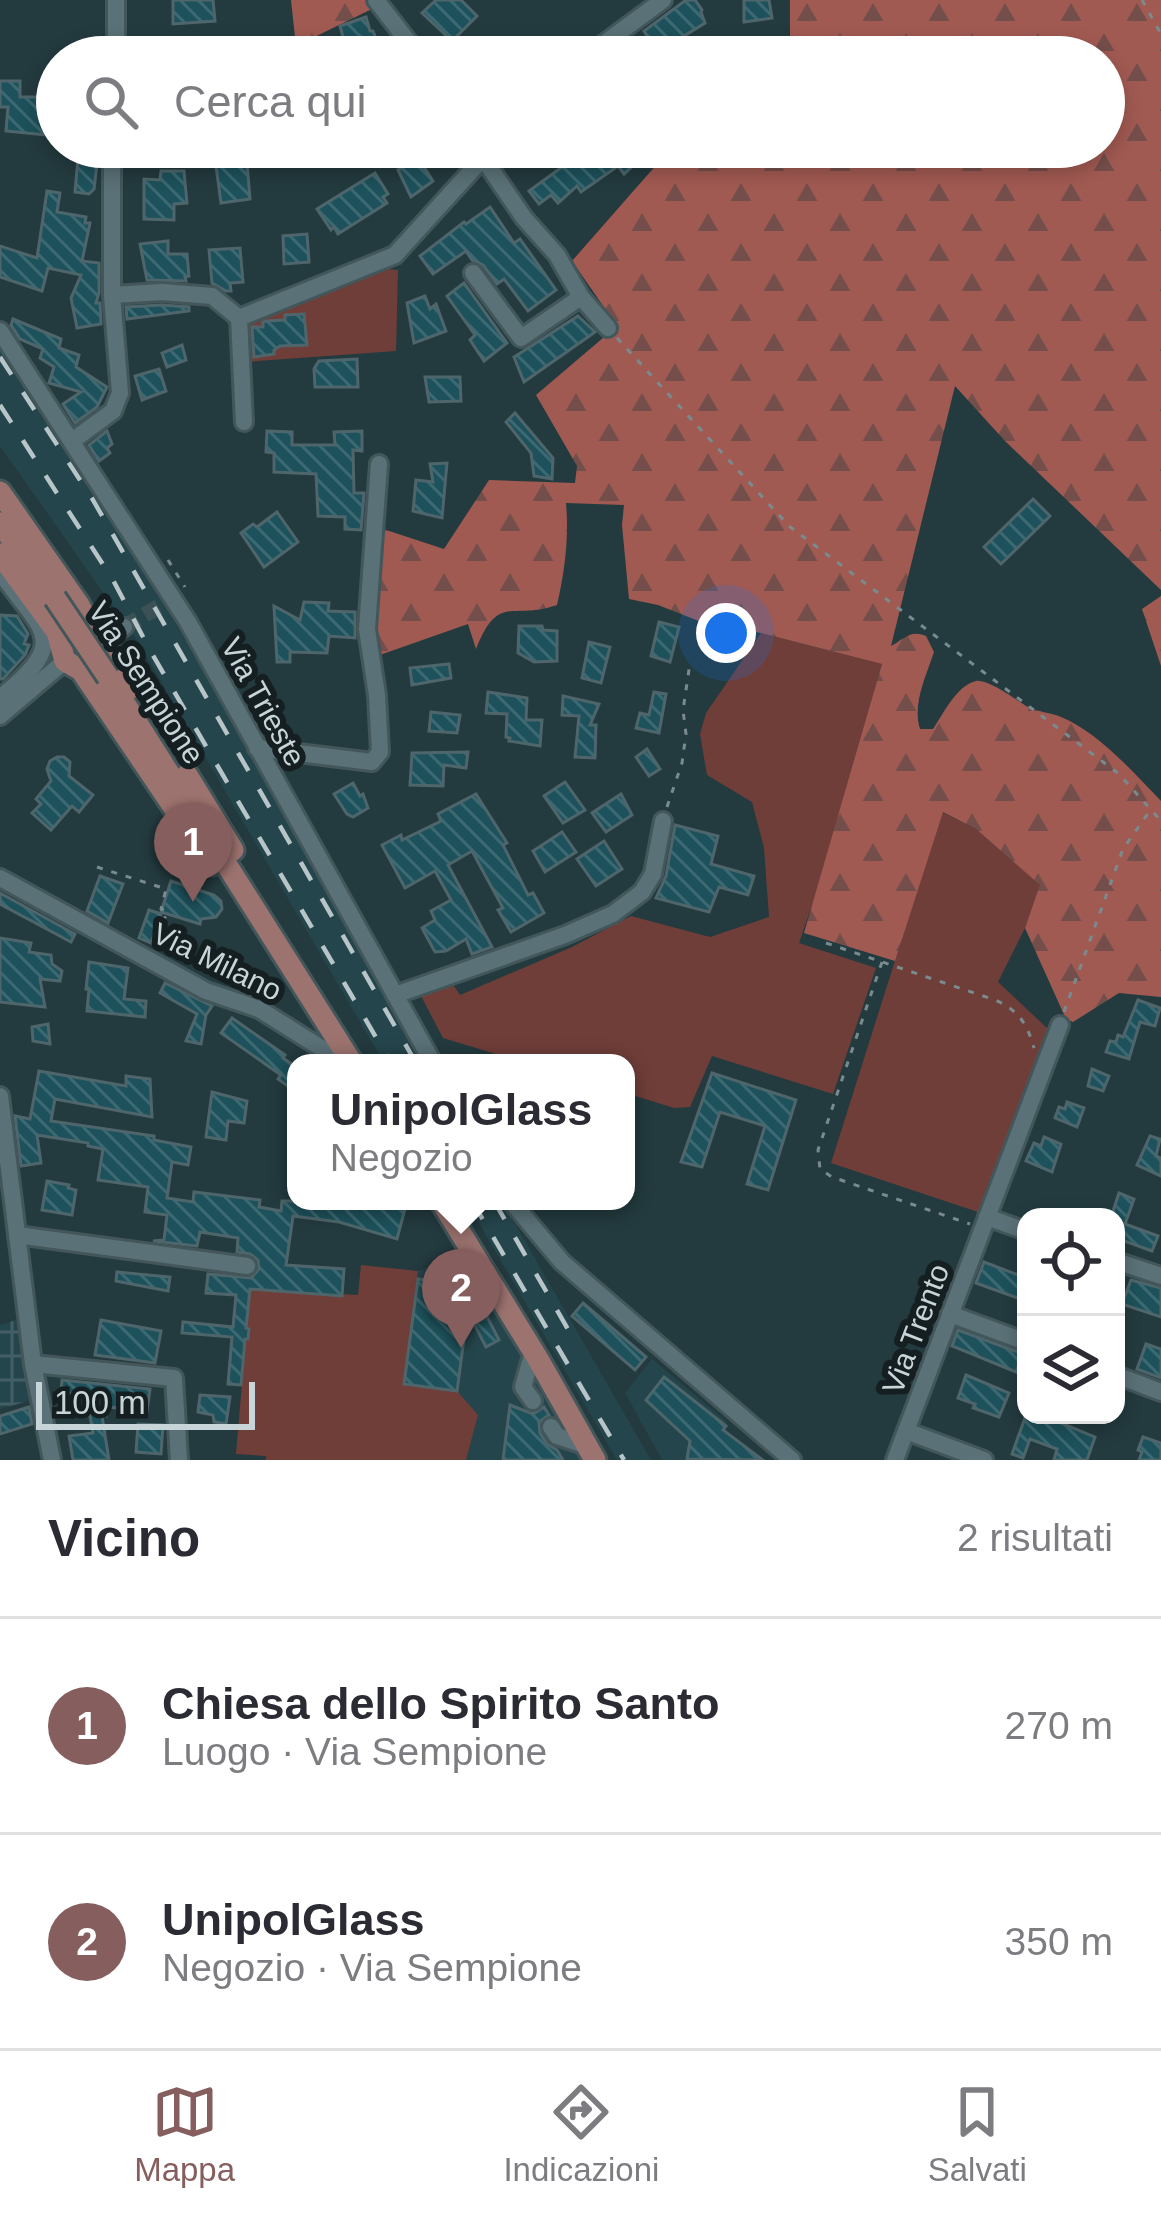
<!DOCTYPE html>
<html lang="it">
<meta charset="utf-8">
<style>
body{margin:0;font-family:Arial,sans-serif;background:#f7f7f7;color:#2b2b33}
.controls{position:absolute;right:36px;bottom:36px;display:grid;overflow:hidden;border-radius:24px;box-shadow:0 6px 18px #0003}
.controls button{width:108px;height:108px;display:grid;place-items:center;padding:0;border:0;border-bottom:3px solid #e1e1e2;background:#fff;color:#2b2b33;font:60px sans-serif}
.scale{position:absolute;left:36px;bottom:30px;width:219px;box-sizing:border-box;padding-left:12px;border:6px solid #c8d5d8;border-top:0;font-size:33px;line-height:42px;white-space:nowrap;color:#c8d5d8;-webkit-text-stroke:9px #151f21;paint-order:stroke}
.you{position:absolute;left:726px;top:633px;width:42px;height:42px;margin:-30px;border:9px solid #fff;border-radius:50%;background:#1a73e8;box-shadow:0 0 0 18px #1a73e833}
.badge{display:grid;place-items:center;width:78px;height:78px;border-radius:50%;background:#865e5e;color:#fff;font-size:39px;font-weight:700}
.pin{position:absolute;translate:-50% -99px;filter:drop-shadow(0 3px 6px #0008)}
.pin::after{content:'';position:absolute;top:63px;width:42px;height:36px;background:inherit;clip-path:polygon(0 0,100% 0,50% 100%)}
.popup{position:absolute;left:287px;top:1054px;width:348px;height:156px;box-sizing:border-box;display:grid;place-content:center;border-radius:24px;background:#fff;filter:drop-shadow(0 3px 9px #0005);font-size:39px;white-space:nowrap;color:#7c7c81}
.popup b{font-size:45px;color:#2b2b33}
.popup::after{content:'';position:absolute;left:50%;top:100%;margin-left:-24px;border:24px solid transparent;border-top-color:#fff}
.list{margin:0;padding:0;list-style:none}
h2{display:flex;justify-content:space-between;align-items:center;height:156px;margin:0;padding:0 48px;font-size:51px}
h2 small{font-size:39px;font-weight:400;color:#7c7c81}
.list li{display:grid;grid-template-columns:78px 1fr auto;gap:36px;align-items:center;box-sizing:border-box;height:216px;padding:0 48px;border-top:3px solid #e1e1e2}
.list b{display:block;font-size:45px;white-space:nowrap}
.list p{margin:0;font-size:39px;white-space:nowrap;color:#7c7c81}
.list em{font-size:39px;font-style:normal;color:#7c7c81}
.icon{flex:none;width:66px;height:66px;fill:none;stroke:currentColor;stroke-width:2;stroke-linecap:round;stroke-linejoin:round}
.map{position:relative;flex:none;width:1161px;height:1460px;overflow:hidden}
.search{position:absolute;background:#fff;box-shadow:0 6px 18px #0003;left:36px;right:36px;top:36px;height:132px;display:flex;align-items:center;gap:30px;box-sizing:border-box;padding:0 42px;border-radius:66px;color:#7c7c81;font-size:45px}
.sheet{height:588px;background:#fff}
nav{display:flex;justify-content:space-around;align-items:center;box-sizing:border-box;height:168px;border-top:3px solid #e1e1e2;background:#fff;font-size:33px;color:#7c7c81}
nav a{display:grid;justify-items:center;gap:6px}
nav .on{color:#865e5e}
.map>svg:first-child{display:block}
.built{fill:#25454c}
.industrial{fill:url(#industrial-grid)}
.grass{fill:#703e39}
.forest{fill:url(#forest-firs)}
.building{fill:url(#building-back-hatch);stroke:#4e666b;stroke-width:3}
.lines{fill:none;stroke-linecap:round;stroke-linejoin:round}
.minor-tunnel{stroke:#3c5155;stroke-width:16;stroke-dasharray:16 8;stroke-linecap:butt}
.minor-casing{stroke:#43575b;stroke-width:22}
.major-casing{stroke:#43575b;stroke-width:27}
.path{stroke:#7a8b8f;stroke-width:3;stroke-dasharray:6 9;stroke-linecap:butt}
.minor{stroke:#597177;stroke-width:16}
.major{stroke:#9d736f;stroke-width:21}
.rail{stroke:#b7c5c8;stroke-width:4.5;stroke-dasharray:21 21;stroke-linecap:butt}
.major-bridge-casing{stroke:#43575b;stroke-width:27;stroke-linecap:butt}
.major-bridge{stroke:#9d736f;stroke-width:21}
.labels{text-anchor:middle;stroke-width:12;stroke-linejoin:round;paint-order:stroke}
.street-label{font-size:30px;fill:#c8d5d8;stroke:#151f21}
</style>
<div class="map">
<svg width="1161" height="1460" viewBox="0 0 1161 1460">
<defs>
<pattern id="industrial-grid" width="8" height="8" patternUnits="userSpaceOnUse" patternTransform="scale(3)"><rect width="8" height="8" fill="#25454c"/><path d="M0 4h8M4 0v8" fill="none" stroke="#435f65"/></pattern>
<pattern id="forest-firs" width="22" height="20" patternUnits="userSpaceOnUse" patternTransform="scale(3)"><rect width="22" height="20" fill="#a15a52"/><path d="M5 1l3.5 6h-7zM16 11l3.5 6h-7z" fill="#744e4a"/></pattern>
<pattern id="building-back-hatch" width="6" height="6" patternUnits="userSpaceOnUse" patternTransform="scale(3)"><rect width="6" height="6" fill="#1d515b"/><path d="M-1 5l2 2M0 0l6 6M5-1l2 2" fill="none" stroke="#3c6972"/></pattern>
</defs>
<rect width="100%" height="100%" fill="#233a3e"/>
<g class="built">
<polygon points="0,345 86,477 231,715 306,856 424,1063 384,1063 138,642 0,446"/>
<polygon points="466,1201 502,1201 651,1460 617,1460"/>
<polygon points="460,1256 523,1351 586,1460 466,1460 478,1414 404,1384 418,1271"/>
<polygon points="652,1359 727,1422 711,1448 708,1460 662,1460 625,1393"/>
</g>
<polygon class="industrial" points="22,1318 32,1400 0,1409 0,1325"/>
<g class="grass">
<polygon points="376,268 398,270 396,351 245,362 246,325 254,317"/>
<polygon points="761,633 882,664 821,879 799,943 876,968 833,1094 712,1056 690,1107 674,1108 626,1093 626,1063 526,1063 443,1038 420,994 454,986 460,995 572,947 631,916 710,937 769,917 764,848 752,802 707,775 700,734 706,713"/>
<polygon points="942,812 976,829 1041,885 1025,928 998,982 1048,1029 981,1213 831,1163"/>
<polygon points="361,1265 418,1271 404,1384 457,1391 478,1415 466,1460 266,1460 266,1456 236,1454 250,1289 358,1295"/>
</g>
<g class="forest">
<polygon points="291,0 370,0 376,7 296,46"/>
<path d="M790 0H1161V590L1005 441 955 386 891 646C903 640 910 629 926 636L934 652C926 676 912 705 920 729H933C944 713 956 686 976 681 988 679 1015 699 1026 706 1037 712 1049 712 1061 717 1098 732 1134 773 1161 801V997L1119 993 1073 1022 1066 1019 1025 928 1040 885 976 829 943 812 895 961 804 933 882 664 761 633 704 623 658 605 629 599 622 525 624 505 566 503C569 538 565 570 557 605 511 621 499 592 476 649L468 624 377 656 375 599 380 528 444 549 489 480 575 483 577 466 536 395 617 326 572 261 672 147H1104V57H737L741 52 790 51Z"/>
<polygon points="1161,596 1161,666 1142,609"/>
</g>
<g class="building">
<polygon points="173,0 213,0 215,21 173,24"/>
<polygon points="436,0 461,0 477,16 452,41 422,13"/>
<polygon points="686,0 695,0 702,10 701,12 705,23 658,52 644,31"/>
<polygon points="744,0 769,0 772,18 744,22"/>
<polygon points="366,17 370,31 373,31 383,57 359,57 354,38 344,41 340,26"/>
<polygon points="0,81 20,81 20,97 57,97 57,136 6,131 8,107 0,107"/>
<polygon points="79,147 99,147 94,189 89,194 75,192"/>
<polygon points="433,147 450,147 424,167 433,181 411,197 398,170"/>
<polygon points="572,147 653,147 624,174 618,166 581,192 577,186 558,203 551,195 539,204 529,191 562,167 556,160"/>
<polygon points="247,163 250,199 221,203 216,166"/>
<polygon points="161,171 184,171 187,203 174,204 174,220 144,219 144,179 160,180"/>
<polygon points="375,173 388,194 383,197 387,203 338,234 334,227 331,230 317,209"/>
<polygon points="47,191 60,193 57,212 86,217 85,223 90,223 82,261 99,263 99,293 96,303 100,303 101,324 77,328 71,298 81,275 48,268 42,291 0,277 0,246 37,258"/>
<polygon points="490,207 514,243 520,239 556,290 528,311 504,279 497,284 483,265 472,260 466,251 433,274 420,256 464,222 466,224"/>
<polygon points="307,234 309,262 284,264 283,236"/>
<polygon points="168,241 168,254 187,254 189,276 185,277 186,281 147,280 140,244"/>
<polygon points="240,248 243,282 230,283 231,291 226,291 212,283 209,250"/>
<polygon points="464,283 507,343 484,361 470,340 475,335 447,296"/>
<polygon points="425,296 430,309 436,304 446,331 414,343 407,303"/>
<polygon points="162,305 189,307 189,311 127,319 126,307"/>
<polygon points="304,314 307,345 280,346 274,350 274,354 254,357 252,327 263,327 263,322 266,321 285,320 285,315"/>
<polygon points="578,316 595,332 524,382 514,357"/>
<polygon points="13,319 61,339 59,348 79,355 76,367 107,387 97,407 75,423 63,404 81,392 49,383 54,367 40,358 43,349 20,339 11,325"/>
<polygon points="182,345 186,360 167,367 162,353"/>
<polygon points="357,359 358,387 315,387 314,369 319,361"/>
<polygon points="159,369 166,391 142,400 135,376"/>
<polygon points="425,377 460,377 461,401 429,402"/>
<polygon points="515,413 553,458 552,479 534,476 531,453 506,422"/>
<polygon points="107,431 112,444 107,448 110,453 99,461 89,445"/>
<polygon points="267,431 292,432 292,445 335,445 334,432 362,431 362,451 353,450 354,493 364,493 361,530 345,529 345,517 318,516 316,474 274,472 274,453 266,452"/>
<polygon points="447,463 442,518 413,511 416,480 433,482 430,464"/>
<polygon points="1033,499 1050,516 1001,564 984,547"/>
<polygon points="277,512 298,542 264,567 241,533 253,524 257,527"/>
<polygon points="304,602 329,603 328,611 355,612 355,638 329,636 327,653 290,652 290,662 277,662 274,606 300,620"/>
<polygon points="0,615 17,616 28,634 24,644 29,645 25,655 3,679 0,679"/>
<polygon points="659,622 679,627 670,662 651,656"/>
<polygon points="519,626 542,626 543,630 557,631 557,661 534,662 518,653"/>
<polygon points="589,642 610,647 601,683 582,678"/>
<polygon points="449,664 451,678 412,685 410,668"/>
<polygon points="488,692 527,698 526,720 542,720 540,746 509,741 510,738 506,737 507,714 486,713"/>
<polygon points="654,692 666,694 659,733 636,728 640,713 649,715"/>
<polygon points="563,696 599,704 590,725 596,725 595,758 575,757 579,716 562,715"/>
<polygon points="431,712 460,715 457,733 429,731"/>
<polygon points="647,749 660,769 649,776 636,757"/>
<polygon points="468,752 466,768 444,765 443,786 410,785 412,753"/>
<polygon points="57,757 64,757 70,762 69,776 93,795 79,812 72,806 51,830 32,813 41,804 36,799 51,781 47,769 50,761"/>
<polygon points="565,782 585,810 563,823 544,796"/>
<polygon points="353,783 360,796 363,794 368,808 353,817 347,814 334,794"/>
<polygon points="476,794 507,843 503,845 528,895 533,893 544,913 511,932 498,910 503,908 472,851 448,865 492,947 472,954 466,939 446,951 435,952 422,928 435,920 431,911 451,900 435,871 405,888 382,845 401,835 402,840 441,821 438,814"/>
<polygon points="621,794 632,815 606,832 592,813"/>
<polygon points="675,825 718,836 711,864 754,876 748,895 719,887 709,912 656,898 666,876"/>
<polygon points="562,832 576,852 545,872 533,851"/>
<polygon points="604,841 622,869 596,886 577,859"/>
<polygon points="100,876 123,884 108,923 87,911"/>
<polygon points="171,881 214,895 221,901 222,909 216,917 201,919 200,924 161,912"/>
<polygon points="0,893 75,934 71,942 0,904"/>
<polygon points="149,910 161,914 151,943 139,938"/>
<polygon points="0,938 31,943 29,952 51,955 52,964 62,971 60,981 40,979 45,1007 0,1002"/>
<polygon points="89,962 128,968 124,999 146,1001 145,1017 87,1011 89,989 86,989"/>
<polygon points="165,983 212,1006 206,1015 201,1044 186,1041 197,1014 160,993"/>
<polygon points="1138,1000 1160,1008 1155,1026 1140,1022 1129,1059 1106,1052 1110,1041 1116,1042 1118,1035 1123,1037"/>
<polygon points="232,1018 285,1055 283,1058 296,1067 296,1092 278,1079 281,1075 221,1033"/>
<polygon points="48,1024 50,1044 33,1041 32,1027"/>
<polygon points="1092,1069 1109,1076 1103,1091 1088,1086"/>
<polygon points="39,1071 126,1086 126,1076 150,1079 152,1117 55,1099 51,1121 154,1136 154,1140 191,1147 188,1165 172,1162 167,1198 193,1202 194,1192 260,1200 259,1207 281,1211 282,1201 392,1201 406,1205 397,1239 339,1222 293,1216 286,1265 344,1269 342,1296 250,1289 246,1328 249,1329 248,1339 245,1339 241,1385 228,1384 232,1337 182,1333 183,1322 233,1327 236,1295 206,1293 208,1274 251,1278 259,1269 258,1260 250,1254 237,1252 238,1238 200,1232 197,1246 153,1241 164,1240 167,1215 145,1212 148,1187 98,1180 103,1149 88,1146 88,1143 37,1135 41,1163 21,1166 15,1116 30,1119"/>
<polygon points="712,1073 796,1100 768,1190 747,1184 765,1126 720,1112 702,1167 681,1162"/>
<polygon points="212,1092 247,1101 244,1123 228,1121 226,1140 206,1137"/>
<polygon points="1067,1102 1084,1108 1077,1127 1055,1118 1059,1107 1065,1109"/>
<polygon points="1150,1136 1160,1139 1156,1156 1161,1158 1161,1176 1137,1165"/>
<polygon points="1044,1137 1061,1144 1052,1172 1026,1161 1034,1143 1041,1146"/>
<polygon points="47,1181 69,1185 68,1188 76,1190 72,1215 42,1210"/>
<polygon points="1119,1193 1134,1199 1125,1224 1158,1236 1152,1251 1119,1239 1116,1244 1116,1217 1111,1217"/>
<polygon points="984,1262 1026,1278 1026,1301 976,1283"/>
<polygon points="455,1270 466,1271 466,1285 471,1286 457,1391 404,1384 418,1279 453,1284"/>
<polygon points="117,1272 170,1277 168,1291 116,1281"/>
<polygon points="1131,1280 1161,1288 1161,1317 1122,1304"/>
<polygon points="583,1303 646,1357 635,1370 572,1316"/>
<polygon points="483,1309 499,1340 486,1347 470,1316"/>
<polygon points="101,1320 161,1331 155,1363 95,1355"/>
<polygon points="958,1330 1023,1354 1016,1372 952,1346"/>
<polygon points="1146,1344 1161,1349 1161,1378 1137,1369"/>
<polygon points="966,1375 1009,1393 999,1417 973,1408 975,1404 958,1398"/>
<polygon points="664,1377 726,1426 723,1430 763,1460 687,1459 690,1441 646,1400"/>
<polygon points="62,1380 150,1389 147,1411 107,1407 106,1416 102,1416 109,1460 73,1460 69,1436 93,1433 86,1394 61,1393"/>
<polygon points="200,1395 230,1397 226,1424 214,1422 213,1415 198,1412"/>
<polygon points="510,1405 533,1414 544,1407 549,1415 539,1422 540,1433 547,1444 557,1450 563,1460 503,1460"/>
<polygon points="29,1407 32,1424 0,1434 0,1416"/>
<polygon points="1026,1415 1042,1415 1095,1437 1087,1460 1054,1460 1057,1449 1030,1439 1023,1458 1012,1454"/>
<polygon points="138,1424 163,1425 161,1454 136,1452"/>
<polygon points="1143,1437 1161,1443 1161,1460 1139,1460 1142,1452 1138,1450"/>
</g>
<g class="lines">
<polyline class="minor-tunnel" points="124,627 165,603"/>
<defs>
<g id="minor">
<polyline points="376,0 420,57"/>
<polyline points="116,57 116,0"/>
<polyline points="586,57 663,0"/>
<polyline points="473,273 521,338 581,297 557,255 524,218 483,158"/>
<polyline points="112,295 162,292 212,296 239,318 395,255 483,158 486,147"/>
<polyline points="581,297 608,328"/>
<polyline points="239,318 244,422"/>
<polyline points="0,331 188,622 433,1063"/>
<polyline points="72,441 113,411 120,393 112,295 112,147"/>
<path d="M0 572C44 634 71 640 0 698"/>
<polyline points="104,638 124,627"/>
<polyline points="0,716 65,661"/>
<polyline points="257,748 372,762 380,752 377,695 367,629 379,464"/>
<polyline points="0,878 206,991 259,1009 345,1063"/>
<polyline points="395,995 565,935 613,914 642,892 653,874 663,821"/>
<polyline points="0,1096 33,1364 52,1460"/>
<polyline points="511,1201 562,1262 792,1460"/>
<polyline points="987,1217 1026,1231"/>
<polyline points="17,1235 247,1266"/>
<polyline points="1116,1261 1161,1276"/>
<polyline points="950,1314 1026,1342"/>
<polyline points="33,1364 174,1378 179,1460"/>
<polyline points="1116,1375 1161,1392"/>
<polyline points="533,1401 523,1387 533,1352"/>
<polyline points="551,1427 557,1436 587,1446"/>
<polyline points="906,1431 984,1460"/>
<polyline points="895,1460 1060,1025"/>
</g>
<g id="major">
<polyline points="0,492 79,605 90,626"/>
<polyline points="0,523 55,598"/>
<polyline points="0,554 57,632 65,661 81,670 212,864"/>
<polyline points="106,648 131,688"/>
<polyline points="108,677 352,1063"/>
<polyline points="187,775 233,850"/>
<polyline points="441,1201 538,1359 595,1460"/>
</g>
</defs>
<use href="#minor" class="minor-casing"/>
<use href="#major" class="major-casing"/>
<g class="path">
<polyline points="1142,0 1161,34"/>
<polyline points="617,338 789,526 1119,774 1161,821"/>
<polyline points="168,560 185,587"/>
<polyline points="667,807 682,763 686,734 683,710 690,663"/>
<polyline points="97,867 166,889 161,909 167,911 156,946"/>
<path d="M826 943 995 1000C1018 1010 1027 1023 1034 1048"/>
<polyline points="882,962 818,1150 820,1169 832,1177 970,1224"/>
<polyline points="1064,1012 1123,849 1149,812"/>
</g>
<use href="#minor" class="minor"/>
<use href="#major" class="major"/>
<g class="rail">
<polyline points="0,357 93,500 416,1063"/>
<polyline points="0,405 113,580 151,652 391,1063"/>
<polyline points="472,1201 624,1460"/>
<polyline points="494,1201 569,1331"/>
</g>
<defs>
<polyline id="major-bridge" points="55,598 108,677"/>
</defs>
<use href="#major-bridge" class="major-bridge-casing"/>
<use href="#major-bridge" class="major-bridge"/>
</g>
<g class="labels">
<g class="street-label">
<text transform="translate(146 683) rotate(57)" y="10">Via Sempione</text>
<text transform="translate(263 702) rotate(61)" y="10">Via Trieste</text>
<text transform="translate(217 962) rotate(26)" y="10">Via Milano</text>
<text transform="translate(916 1329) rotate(-69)" y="10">Via Trento</text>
</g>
</g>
</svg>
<div class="controls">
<button><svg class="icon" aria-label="locate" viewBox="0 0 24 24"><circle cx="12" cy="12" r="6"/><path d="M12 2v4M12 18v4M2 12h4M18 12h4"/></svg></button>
<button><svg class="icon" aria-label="layers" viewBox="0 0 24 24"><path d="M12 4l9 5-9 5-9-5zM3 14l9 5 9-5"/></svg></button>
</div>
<div class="scale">100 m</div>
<div class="you"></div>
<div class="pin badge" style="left:193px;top:902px">1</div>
<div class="pin badge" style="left:461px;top:1348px">2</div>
<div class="popup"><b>UnipolGlass</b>Negozio</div>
<div class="search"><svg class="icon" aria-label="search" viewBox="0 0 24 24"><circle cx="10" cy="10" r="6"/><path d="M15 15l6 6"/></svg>Cerca qui</div>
</div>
<section class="sheet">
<h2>Vicino<small>2 risultati</small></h2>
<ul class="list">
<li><span class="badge">1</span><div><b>Chiesa dello Spirito Santo</b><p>Luogo · Via Sempione</p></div><em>270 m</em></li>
<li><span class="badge">2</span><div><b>UnipolGlass</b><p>Negozio · Via Sempione</p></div><em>350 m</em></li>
</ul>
</section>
<nav>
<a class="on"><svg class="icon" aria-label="map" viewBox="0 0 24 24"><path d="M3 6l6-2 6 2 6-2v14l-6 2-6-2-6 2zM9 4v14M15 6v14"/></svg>Mappa</a>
<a><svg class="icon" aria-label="directions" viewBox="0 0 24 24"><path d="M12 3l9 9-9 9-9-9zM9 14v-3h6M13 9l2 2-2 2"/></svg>Indicazioni</a>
<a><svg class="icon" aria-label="saved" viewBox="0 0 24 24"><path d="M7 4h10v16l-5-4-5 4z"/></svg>Salvati</a>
</nav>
